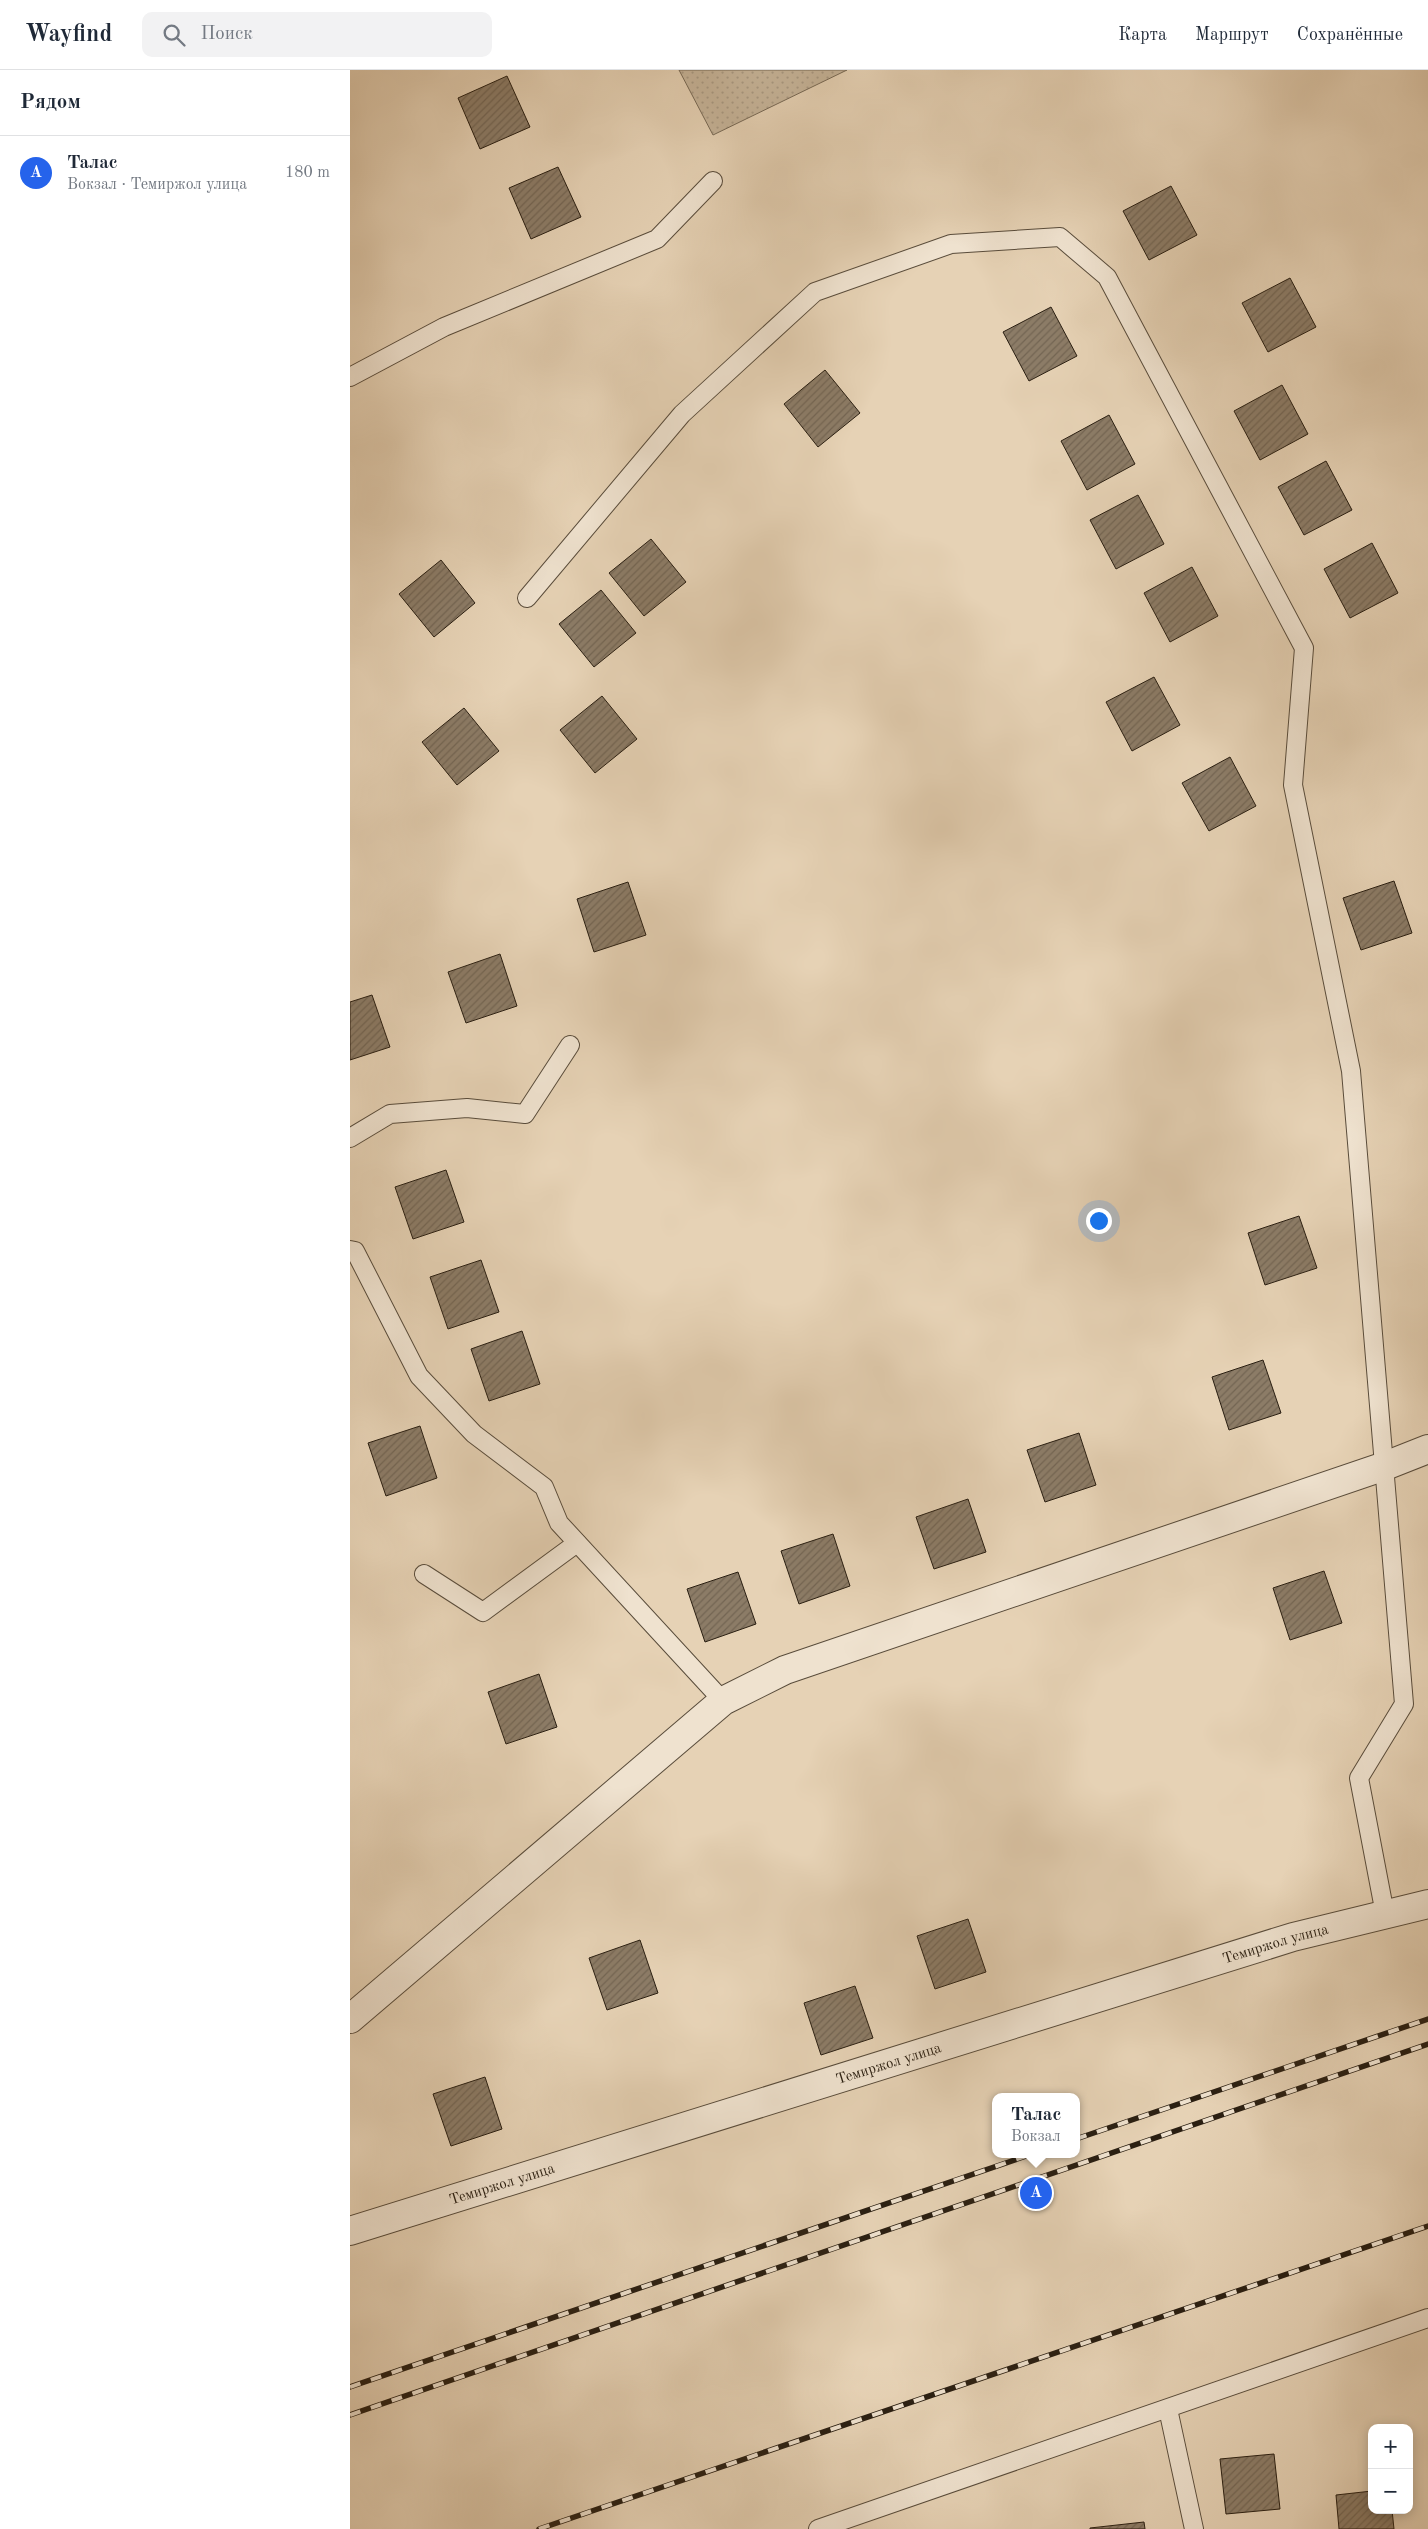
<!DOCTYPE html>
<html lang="ru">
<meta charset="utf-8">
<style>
body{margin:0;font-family:"Old Standard TT",serif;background:#f2f2f3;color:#1f2937}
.controls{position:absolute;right:15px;bottom:15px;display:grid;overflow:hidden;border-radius:10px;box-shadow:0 2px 12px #0003}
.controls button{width:45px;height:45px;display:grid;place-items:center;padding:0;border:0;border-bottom:1px solid #e0e1e3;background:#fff;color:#1f2937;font:25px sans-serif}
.you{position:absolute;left:748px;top:1150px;width:18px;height:18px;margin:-12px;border:4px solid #fff;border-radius:50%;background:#1a73e8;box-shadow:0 0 0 8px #1a73e833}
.badge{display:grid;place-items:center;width:32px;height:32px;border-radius:50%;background:#2563eb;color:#fff;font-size:16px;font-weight:700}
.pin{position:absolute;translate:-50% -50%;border:2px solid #fff;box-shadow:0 1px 5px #0006}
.popup{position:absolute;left:642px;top:2023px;width:88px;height:65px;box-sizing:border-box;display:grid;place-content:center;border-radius:10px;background:#fff;filter:drop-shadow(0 1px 4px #0005);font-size:16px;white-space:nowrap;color:#747a83}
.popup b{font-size:19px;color:#1f2937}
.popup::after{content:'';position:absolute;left:50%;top:100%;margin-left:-10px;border:10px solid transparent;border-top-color:#fff}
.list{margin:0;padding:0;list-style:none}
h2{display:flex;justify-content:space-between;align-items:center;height:65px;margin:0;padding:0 20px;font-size:21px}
h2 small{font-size:16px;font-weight:400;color:#747a83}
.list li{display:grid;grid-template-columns:32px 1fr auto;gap:15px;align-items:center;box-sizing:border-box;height:75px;padding:0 20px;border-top:1px solid #e0e1e3}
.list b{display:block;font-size:19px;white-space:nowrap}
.list p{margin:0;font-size:16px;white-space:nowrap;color:#747a83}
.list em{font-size:16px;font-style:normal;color:#747a83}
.icon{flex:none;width:28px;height:28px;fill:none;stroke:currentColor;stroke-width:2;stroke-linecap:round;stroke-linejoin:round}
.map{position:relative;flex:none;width:1078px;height:2459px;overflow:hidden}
header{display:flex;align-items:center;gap:30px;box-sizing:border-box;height:70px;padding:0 25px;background:#fff;border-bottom:1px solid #e0e1e3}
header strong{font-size:24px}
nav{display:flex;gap:28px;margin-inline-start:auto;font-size:18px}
.search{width:350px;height:45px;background:#f2f2f3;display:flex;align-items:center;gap:12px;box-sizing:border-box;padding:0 18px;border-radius:10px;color:#747a83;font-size:19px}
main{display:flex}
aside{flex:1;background:#fff}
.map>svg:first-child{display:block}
.grass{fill:url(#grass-dots);stroke:#786a56}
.building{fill:url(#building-hatch);stroke:#2a1f12}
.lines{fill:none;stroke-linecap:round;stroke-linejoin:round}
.lane-casing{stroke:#594c3b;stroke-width:20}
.street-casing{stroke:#594c3b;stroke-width:30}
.lane{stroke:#efe2cf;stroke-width:18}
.street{stroke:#efe2cf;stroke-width:28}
.rail-casing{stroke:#2a1f12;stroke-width:5.5}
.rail{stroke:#efe2cf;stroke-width:4;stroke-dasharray:11;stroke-linecap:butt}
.labels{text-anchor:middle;stroke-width:4.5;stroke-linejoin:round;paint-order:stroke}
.street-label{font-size:15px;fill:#2a1f12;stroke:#efe2cf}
</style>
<header>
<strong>Wayfind</strong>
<div class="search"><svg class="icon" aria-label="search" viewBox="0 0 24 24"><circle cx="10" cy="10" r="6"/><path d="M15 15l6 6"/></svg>Поиск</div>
<nav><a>Карта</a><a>Маршрут</a><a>Сохранённые</a></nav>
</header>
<main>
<aside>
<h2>Рядом<small></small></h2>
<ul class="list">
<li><span class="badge">A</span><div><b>Талас</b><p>Вокзал · Темиржол улица</p></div><em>180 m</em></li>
</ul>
</aside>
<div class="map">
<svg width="1078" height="2459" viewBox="0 0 1078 2459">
<defs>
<pattern id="grass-dots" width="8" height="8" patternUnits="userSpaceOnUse" patternTransform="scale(1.25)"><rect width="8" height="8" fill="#c6b499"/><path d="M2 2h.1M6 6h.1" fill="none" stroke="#aa9a83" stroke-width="1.8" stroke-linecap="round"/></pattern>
<pattern id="building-hatch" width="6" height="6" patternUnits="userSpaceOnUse" patternTransform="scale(1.25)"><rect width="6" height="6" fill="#8c7c67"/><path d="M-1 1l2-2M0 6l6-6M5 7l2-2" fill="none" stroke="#736553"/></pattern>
</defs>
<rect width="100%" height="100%" fill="#e6d2b5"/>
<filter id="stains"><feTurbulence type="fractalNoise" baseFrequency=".004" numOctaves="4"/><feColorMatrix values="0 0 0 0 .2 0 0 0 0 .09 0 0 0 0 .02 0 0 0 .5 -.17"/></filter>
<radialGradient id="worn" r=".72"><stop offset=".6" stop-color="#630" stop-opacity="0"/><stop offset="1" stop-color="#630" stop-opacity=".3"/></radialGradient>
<polygon class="grass" points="329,0 497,0 363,65"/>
<g class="building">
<polygon points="157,6 180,57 130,79 108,28"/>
<polygon points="208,97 231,147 181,169 159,118"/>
<polygon points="821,116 847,165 799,190 773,141"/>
<polygon points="940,208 966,257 918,282 892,233"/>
<polygon points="701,237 727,286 679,311 653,262"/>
<polygon points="475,300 510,343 468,377 434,334"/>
<polygon points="932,315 958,364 910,390 884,341"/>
<polygon points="759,345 785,394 737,420 711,371"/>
<polygon points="976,391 1002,440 954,465 928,417"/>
<polygon points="788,425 814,474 766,499 740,450"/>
<polygon points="301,469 336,512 294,546 259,503"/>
<polygon points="1022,473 1048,523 1000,548 974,499"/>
<polygon points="91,490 125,533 84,567 49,524"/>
<polygon points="842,497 868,546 820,572 794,523"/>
<polygon points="251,520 286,563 244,597 209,554"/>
<polygon points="804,607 830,655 782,681 756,632"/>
<polygon points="252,626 287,669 245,703 210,660"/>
<polygon points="114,638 149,681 107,715 72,672"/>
<polygon points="880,687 906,736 859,761 832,713"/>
<polygon points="1044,811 1062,863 1011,880 993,828"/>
<polygon points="278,812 296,865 244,882 227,829"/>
<polygon points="150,884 167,936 116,953 98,902"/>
<polygon points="22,925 40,977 0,990 0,932"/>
<polygon points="96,1100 114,1152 63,1169 45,1117"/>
<polygon points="949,1146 967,1198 915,1215 898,1163"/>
<polygon points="131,1190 149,1242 98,1259 80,1207"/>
<polygon points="172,1261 190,1314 139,1331 121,1279"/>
<polygon points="913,1290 931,1343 879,1360 862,1307"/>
<polygon points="70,1356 87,1408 36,1426 18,1373"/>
<polygon points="729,1363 746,1415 695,1432 677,1380"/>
<polygon points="618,1429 636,1482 584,1499 566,1447"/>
<polygon points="483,1464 500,1516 449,1534 431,1481"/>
<polygon points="974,1501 992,1553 940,1570 923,1518"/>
<polygon points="388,1502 406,1554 355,1572 337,1519"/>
<polygon points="189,1604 207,1657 156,1674 138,1622"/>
<polygon points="618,1849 636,1902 585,1919 567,1866"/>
<polygon points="290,1870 308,1923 257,1940 239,1888"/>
<polygon points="505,1916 523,1968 471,1985 454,1933"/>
<polygon points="135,2007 152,2059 101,2076 83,2024"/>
<polygon points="924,2384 930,2439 876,2444 870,2389"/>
<polygon points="1022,2421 1022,2440 1042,2440 1044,2459 989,2459 986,2425"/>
<polygon points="794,2452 795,2459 740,2459 740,2458"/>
</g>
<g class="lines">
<defs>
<g id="lane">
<polyline points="0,307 94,257 307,169 363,111"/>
<polyline points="177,528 332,344 465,222 601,174 710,167 757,207 954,578 943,715 1001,1001 1054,1634 1009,1708 1035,1844"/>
<polyline points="0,1068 40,1044 117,1038 175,1044 220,975"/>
<polyline points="0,1180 5,1181 69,1306 124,1364 194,1417 209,1453 373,1631"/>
<polyline points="74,1504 133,1542 227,1473"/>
<polyline points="818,2339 844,2459"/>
<polyline points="468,2459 1078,2248"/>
</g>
<g id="street">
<polyline points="0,1949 373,1631 435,1600 1035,1396 1078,1379"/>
<path id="s1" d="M0 2161 943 1867 1078 1834"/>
</g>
</defs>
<use href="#lane" class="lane-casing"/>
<use href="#street" class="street-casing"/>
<use href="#lane" class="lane"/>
<use href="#street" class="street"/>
<defs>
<g id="rail">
<polyline points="726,2069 1078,1949"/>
<polyline points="0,2317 682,2084"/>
<polyline points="0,2345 1078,1974"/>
<polyline points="189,2459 1078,2156"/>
</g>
</defs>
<use href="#rail" class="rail-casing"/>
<use href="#rail" class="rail"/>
</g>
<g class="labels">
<g class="street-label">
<text dy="5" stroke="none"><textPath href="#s1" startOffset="969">Темиржол улица</textPath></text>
<text dy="5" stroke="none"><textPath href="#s1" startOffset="564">Темиржол улица</textPath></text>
<text dy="5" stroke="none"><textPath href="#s1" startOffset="159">Темиржол улица</textPath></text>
</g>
</g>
<rect width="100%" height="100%" filter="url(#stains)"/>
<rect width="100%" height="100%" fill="url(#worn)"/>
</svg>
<div class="controls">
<button>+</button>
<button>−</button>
</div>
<div class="you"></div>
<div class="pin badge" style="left:686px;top:2123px">A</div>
<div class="popup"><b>Талас</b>Вокзал</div>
</div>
</main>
